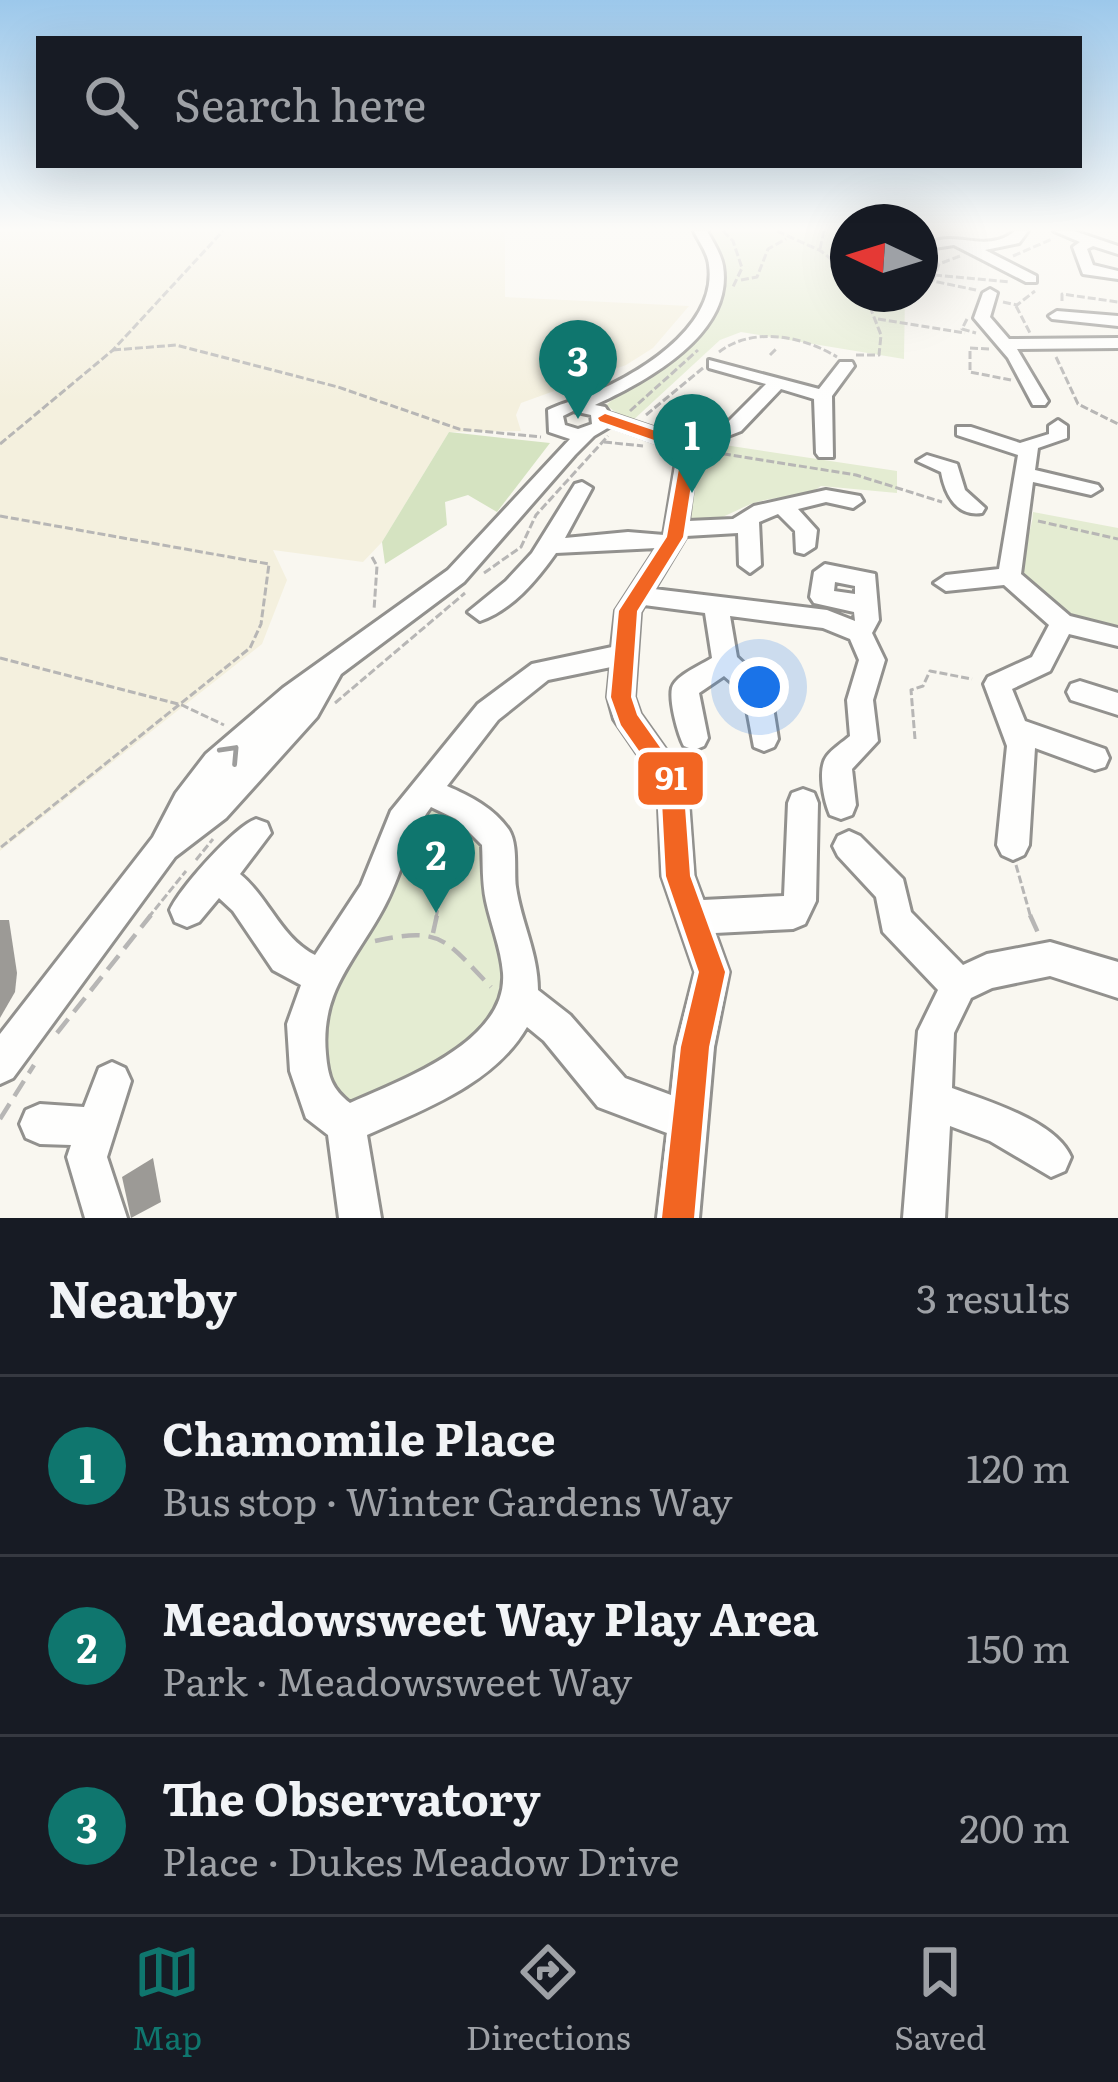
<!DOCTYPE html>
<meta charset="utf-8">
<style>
body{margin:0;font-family:Literata,serif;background:#242831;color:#f1f3f6}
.compass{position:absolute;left:830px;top:204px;width:108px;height:108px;border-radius:50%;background:#171b24;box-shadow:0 12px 48px #0002;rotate:274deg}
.you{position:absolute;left:759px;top:687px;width:42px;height:42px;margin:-30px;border:9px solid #fff;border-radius:50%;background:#1a73e8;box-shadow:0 0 0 18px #1a73e833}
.badge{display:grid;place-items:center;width:78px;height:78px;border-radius:50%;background:#0f766e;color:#fff;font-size:39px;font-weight:700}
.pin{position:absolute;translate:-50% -99px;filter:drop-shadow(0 3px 6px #0008)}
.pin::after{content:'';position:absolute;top:63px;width:42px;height:36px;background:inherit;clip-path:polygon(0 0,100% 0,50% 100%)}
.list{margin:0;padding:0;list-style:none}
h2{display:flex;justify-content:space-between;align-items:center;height:156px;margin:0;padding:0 48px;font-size:51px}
h2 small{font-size:39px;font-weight:400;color:#9ea1a6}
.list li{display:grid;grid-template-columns:78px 1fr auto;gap:36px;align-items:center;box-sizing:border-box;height:180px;padding:0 48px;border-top:3px solid #363941}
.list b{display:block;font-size:45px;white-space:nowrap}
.list p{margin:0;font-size:39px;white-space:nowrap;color:#9ea1a6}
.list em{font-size:39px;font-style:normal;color:#9ea1a6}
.icon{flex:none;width:66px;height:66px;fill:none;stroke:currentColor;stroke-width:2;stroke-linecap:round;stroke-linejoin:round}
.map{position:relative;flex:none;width:1118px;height:1218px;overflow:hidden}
.search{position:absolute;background:#171b24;box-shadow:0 12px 48px #0002;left:36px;right:36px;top:36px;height:132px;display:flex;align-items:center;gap:30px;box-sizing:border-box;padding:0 42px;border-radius:0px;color:#9ea1a6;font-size:45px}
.sheet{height:696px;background:#171b24}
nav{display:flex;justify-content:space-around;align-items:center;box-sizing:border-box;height:168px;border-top:3px solid #363941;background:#171b24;font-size:33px;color:#9ea1a6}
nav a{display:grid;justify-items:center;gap:6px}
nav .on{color:#0f766e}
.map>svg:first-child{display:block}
.farmland{fill:#f4f0de}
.green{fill:#e4ecd2}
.forest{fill:#d5e3c1}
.building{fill:#9c9a96}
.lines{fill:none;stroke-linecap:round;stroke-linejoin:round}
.minor-casing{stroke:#92918e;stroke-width:6}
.path-far1{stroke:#b7b6b5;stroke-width:3;stroke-dasharray:8 3;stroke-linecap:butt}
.path{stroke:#b7b6b5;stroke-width:4.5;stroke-dasharray:18 9;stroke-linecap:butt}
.minor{fill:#fefefd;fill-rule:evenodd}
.bus-1-casing{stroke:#fff;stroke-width:9}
.bus-1{fill:#f26522;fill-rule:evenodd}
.oneway{stroke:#9d9d9c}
.line-badge{stroke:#fff;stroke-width:4.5}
.badge-label{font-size:33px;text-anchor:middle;font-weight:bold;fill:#fff}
</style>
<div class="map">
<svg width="1118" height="1218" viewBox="0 0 1118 1218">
<rect width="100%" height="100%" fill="#f9f7f0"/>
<polygon class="farmland" points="0,231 505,231 505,297 689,306 653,348 626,365 521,403 516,415 521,431 449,432 382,542 363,562 273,550 287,580 262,644 0,851"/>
<g class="green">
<polygon points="704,231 848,231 848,294 905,294 904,359 741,332 720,340 630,423 606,405 708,323 722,269"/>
<path d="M718 444 897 471V493L821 486C803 499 786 496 765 500 735 506 723 525 691 521L695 476 707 447Z"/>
<path d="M1033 512 1118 528V630C1092 623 1020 601 1020 566 1020 549 1033 531 1033 512Z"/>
<polygon points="432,809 486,846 505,963 502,1005 451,1061 351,1105 331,1084 320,1025 420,810"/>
</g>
<polygon class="forest" points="449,432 550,443 497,512 468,495 445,502 447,525 385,564 382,542"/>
<g class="building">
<polygon points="0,920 9,920 17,973 15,992 0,1018"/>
<polygon points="153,1158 161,1202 131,1218 122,1177"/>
</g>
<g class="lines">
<defs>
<g id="minor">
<path d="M694 231H707C713 242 721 254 723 266 734 334 647 381 595 405L605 407 609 413 686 439 727 423 766 384 709 368V360L819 389 840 362H852L854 366 832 396 833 457H819L816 453 814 399 781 389 741 431 697 448 688 521 733 519 754 506 826 490 860 496 863 501 853 508 826 502 798 509 817 530 815 547 804 554 796 552 795 531 778 514 759 522 761 565 750 573 739 565 738 533 686 536 654 589 827 610 855 621 854 612 814 603 810 597 814 572 825 564 875 574 879 620 872 633 885 660 873 700 878 741 852 769 856 805 852 815 841 819 830 815C824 801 817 769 827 756 832 749 843 742 850 736L847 700 859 660 850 639 823 628 730 616 737 657 770 688 778 739 774 747 764 751 754 747 744 693 724 676 699 693 708 738 704 746 694 750 684 746C678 734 669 702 672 688 676 675 701 665 712 658L705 613 644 605 640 612 634 697 640 714 687 780 694 876 703 900 784 896 788 803 792 793 803 789 814 793 818 803 816 901 805 924 793 929 715 933 729 972 714 1047 699 1218H657L667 1133 598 1107 544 1041 527 1027C494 1084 424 1109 367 1135L381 1218H339L328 1135 306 1118 290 1071 287 1024 301 985 273 970 233 911 219 898 199 922 187 927 175 922 170 910C180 888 234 827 256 819L267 823 271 833 240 874C269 898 281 938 315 955L361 885 391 811 478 704 532 664 612 647 616 611 657 548 556 553C537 580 512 610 480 621L468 612 506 581 532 553 575 484 582 482 592 488 565 538 628 532 664 535 678 450 611 426 594 436 575 455 464 582 341 674 317 717 226 818 175 857 13 1078 0 1084V1034L153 837 176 793 206 754 283 688 448 570 570 439 549 432 548 410C560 404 570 402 582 397 633 378 718 329 709 265 708 253 699 242 694 231ZM573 411 591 415 592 424 578 429 565 425 563 416ZM835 582 855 586V594L834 591ZM611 667 608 697 614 719 658 783 662 876 695 972 676 1047 671 1095 625 1078 570 1015 538 990C538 953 521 922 516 887 514 870 518 845 509 830 494 808 470 796 447 786L498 720 548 680ZM431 807 456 819 482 845C483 863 482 882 486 901 491 925 501 948 503 973 508 1042 401 1080 350 1103 332 1089 328 1077 326 1054 320 991 355 961 383 909 402 875 407 838 431 807Z"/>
<path d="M1015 231H1028L1019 243 985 250 1036 276V282H1026L954 245 934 248 927 244C958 229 985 255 1015 231Z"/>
<polygon points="1054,231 1074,231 1118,246 1118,254 1093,246 1087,249 1093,265 1118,271 1118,279 1083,274 1073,247 1080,242"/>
<polygon points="990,289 997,293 990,317 1009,339 1118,338 1118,348 1017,349 1048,401 1045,405 1033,405 1008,358 974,318 983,293"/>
<polygon points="1057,311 1118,316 1118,326 1052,319 1049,316"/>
<polygon points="1058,420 1067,426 1067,438 1038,448 1035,470 1098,485 1101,489 1091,495 1033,482 1021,574 1070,616 1118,628 1118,646 1069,634 1050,671 1012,689 1025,721 1105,749 1109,758 1105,767 1095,770 1035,748 1029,845 1024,855 1013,860 1002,855 997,845 1007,746 984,684 988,677 1032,657 1049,625 1004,585 946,591 934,583 946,575 999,569 1018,455 957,435 957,427 971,427 1020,443 1049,434 1049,426"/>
<path d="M927 455 957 464 965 490 985 508 982 513C956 517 945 494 941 472L917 461Z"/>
<polygon points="1080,681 1118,693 1118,715 1071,700 1067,692 1071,684"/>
<path d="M849 831 860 836 903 879 911 912 963 965 987 954 1050 942 1118 962V998L1050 976 992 988 971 998 954 1033 952 1088C987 1101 1056 1121 1071 1157L1065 1171 1051 1177 990 1141 950 1126 945 1218H903L918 1031 938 990 883 932 876 897 838 856 833 846 838 836Z"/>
<polygon points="112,1062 125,1068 131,1081 107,1157 127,1218 85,1218 67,1157 71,1145 40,1144 26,1138 20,1124 26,1110 40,1104 84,1107 99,1068"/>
</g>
</defs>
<use href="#minor" class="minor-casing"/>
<g class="path-far1">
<polyline points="723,231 733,241 742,268 732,289"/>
<polyline points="777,231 821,251 848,273"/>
<polyline points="820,249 824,231"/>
<polyline points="960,256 939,264 933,281 976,290"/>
<polyline points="1013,256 1052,239"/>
<polyline points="934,275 1010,282"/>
<polyline points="741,280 757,277 768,249 786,239"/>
<polyline points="1062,301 1062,294 1118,302"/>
<polyline points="1003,302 1017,305 1035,291"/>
<polyline points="1016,306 1030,333"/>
<polyline points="878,319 965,333"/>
<polyline points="967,319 962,329 976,333"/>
<polyline points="989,349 970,348 970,372 1011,380"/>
<polyline points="113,350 176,345 338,387 459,429 541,437"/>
<path d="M719 352C753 326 803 336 837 357"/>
<polyline points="770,355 777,348"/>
<polyline points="856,355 879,355 881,335 865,294"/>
<polyline points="1056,357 1078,404 1118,424"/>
<polyline points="630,411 698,350"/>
<polyline points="646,415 703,368"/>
<polyline points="604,442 643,446"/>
<polyline points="0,444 113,350 223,231"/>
<polyline points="712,452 856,475 942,502"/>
<polyline points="0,516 269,564 261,624 250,648 0,848"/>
<polyline points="1038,521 1118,539"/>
<polyline points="372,557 377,566 374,610"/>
<polyline points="484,573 521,547 536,515 608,436"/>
<polyline points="0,658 182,705 224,725"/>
<polyline points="335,703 465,593"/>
<polyline points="915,739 911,690 923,686 930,671 972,679"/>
<polyline points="196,860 213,839"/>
<polyline points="1016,865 1031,918"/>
<polyline points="148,918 186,871"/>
<polyline points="436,918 446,868"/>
</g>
<g class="path">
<polyline points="1030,915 1039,935"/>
<polyline points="433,933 437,915"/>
<path d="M375 941C443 926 445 940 491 987"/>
<polyline points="57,1033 151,915"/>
<polyline points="0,1119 34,1065"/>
</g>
<use href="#minor" class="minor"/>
<defs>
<polygon id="bus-1" points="605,414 691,443 696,452 683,537 637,611 631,697 637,715 683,780 690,876 725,972 709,1047 694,1218 662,1218 681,1047 699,972 666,876 661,782 621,725 611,697 619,611 667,537 682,452 680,449 600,421 598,418"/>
</defs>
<use href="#bus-1" class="bus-1-casing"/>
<use href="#bus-1" class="bus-1"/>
</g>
<defs><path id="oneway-chevron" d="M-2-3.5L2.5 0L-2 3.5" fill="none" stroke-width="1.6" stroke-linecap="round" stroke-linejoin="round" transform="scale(3)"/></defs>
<use class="oneway" href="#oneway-chevron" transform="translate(231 753) rotate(-47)"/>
<linearGradient id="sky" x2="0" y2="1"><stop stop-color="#9cc8eb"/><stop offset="0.57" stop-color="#fcfbf8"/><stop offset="1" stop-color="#fcfbf8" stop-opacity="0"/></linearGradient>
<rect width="1118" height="402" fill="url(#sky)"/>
<rect class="line-badge" x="636" y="750" width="69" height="57" rx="12" fill="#f26522"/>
<g class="badge-label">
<text x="671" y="790">91</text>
</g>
</svg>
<svg class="compass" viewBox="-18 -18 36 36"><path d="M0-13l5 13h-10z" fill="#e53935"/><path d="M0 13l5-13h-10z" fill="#9ea1a6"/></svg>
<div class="you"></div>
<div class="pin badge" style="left:692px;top:493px">1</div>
<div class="pin badge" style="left:436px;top:913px">2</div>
<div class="pin badge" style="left:578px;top:419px">3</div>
<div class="search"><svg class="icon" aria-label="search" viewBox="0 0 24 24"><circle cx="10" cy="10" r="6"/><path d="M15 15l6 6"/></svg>Search here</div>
</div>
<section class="sheet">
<h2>Nearby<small>3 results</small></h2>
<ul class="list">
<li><span class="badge">1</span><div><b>Chamomile Place</b><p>Bus stop · Winter Gardens Way</p></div><em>120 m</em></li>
<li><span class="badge">2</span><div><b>Meadowsweet Way Play Area</b><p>Park · Meadowsweet Way</p></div><em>150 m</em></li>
<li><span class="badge">3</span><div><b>The Observatory</b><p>Place · Dukes Meadow Drive</p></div><em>200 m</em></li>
</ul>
</section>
<nav>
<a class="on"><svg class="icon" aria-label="map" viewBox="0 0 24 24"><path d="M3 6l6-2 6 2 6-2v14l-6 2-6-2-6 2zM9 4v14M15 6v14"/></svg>Map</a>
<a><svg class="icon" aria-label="directions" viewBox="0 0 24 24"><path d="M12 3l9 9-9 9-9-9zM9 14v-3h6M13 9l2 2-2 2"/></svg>Directions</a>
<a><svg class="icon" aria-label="saved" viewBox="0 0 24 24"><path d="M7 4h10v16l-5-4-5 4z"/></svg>Saved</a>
</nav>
